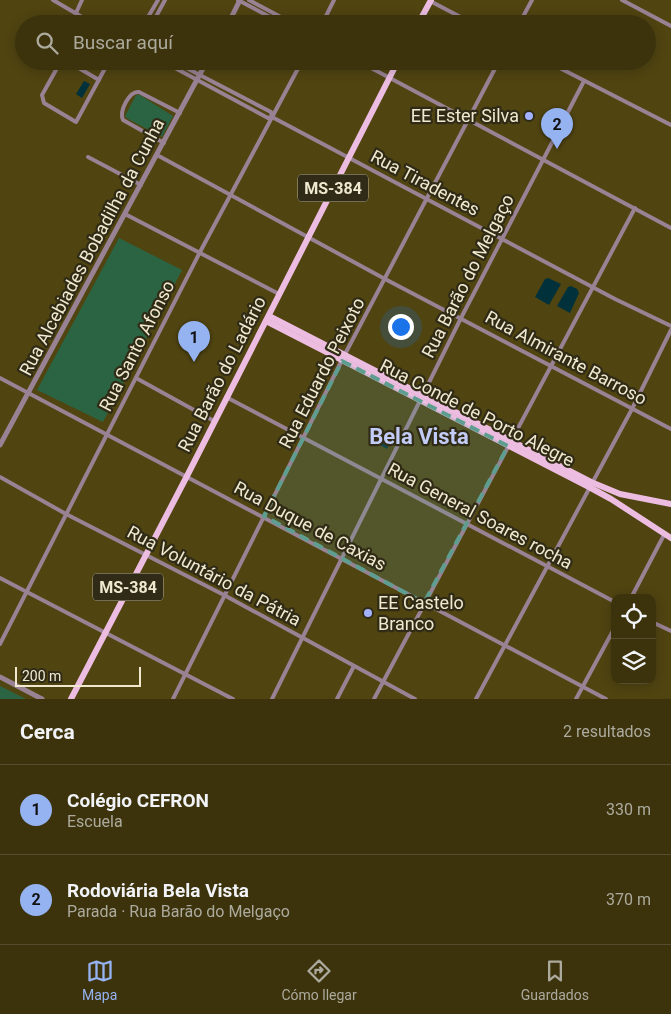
<!DOCTYPE html>
<html lang="es">
<meta charset="utf-8">
<style>
body{margin:0;font-family:Roboto,sans-serif;background:#473f1b;color:#f1f3f6}
.controls{position:absolute;right:15px;bottom:15px;display:grid;overflow:hidden;border-radius:10px;box-shadow:0 2px 12px #0003}
.controls button{width:45px;height:45px;display:grid;place-items:center;padding:0;border:0;border-bottom:1px solid #554e2e;background:#3c330d;color:#f1f3f6;font:25px sans-serif}
.scale{position:absolute;left:15px;bottom:12px;width:126px;box-sizing:border-box;padding-left:5px;border:2px solid #f0e9cf;border-top:0;font-size:14px;line-height:18px;white-space:nowrap;color:#f0e9cf;-webkit-text-stroke:4px #302b16;paint-order:stroke}
.you{position:absolute;left:400px;top:326px;width:18px;height:18px;margin:-12px;border:4px solid #fff;border-radius:50%;background:#1a73e8;box-shadow:0 0 0 8px #1a73e833}
.badge{display:grid;place-items:center;width:32px;height:32px;border-radius:50%;background:#95b2f1;color:#111;font-size:16px;font-weight:700}
.pin{position:absolute;translate:-50% -41px;filter:drop-shadow(0 1px 2px #0008)}
.pin::after{content:'';position:absolute;top:26px;width:18px;height:15px;background:inherit;clip-path:polygon(0 0,100% 0,50% 100%)}
.list{margin:0;padding:0;list-style:none}
h2{display:flex;justify-content:space-between;align-items:center;height:65px;margin:0;padding:0 20px;font-size:21px}
h2 small{font-size:16px;font-weight:400;color:#acaa9d}
.list li{display:grid;grid-template-columns:32px 1fr auto;gap:15px;align-items:center;box-sizing:border-box;height:90px;padding:0 20px;border-top:1px solid #554e2e}
.list b{display:block;font-size:19px;white-space:nowrap}
.list p{margin:0;font-size:16px;white-space:nowrap;color:#acaa9d}
.list em{font-size:16px;font-style:normal;color:#acaa9d}
.icon{flex:none;width:28px;height:28px;fill:none;stroke:currentColor;stroke-width:2;stroke-linecap:round;stroke-linejoin:round}
.map{position:relative;flex:none;width:671px;height:699px;overflow:hidden}
.search{position:absolute;background:#3c330d;box-shadow:0 2px 12px #0003;left:15px;right:15px;top:15px;height:55px;display:flex;align-items:center;gap:12px;box-sizing:border-box;padding:0 18px;border-radius:28px;color:#acaa9d;font-size:19px}
.sheet{height:245px;background:#3c330d}
nav{display:flex;justify-content:space-around;align-items:center;box-sizing:border-box;height:70px;border-top:1px solid #554e2e;background:#3c330d;font-size:14px;color:#acaa9d}
nav a{display:grid;justify-items:center;gap:2px}
nav .on{color:#95b2f1}
.map>svg:first-child{display:block}
.green{fill:#2b6442}
.water{fill:#01323c}
.lines{fill:none;stroke-linecap:round;stroke-linejoin:round}
.minor{stroke:#998293;stroke-width:4}
.tertiary{stroke:#998293;stroke-width:5}
.primary{stroke:#ecbde1;stroke-width:6}
.marked{fill:#5e9e90;fill-opacity:0.2;stroke:#5e9e90;stroke-width:4;stroke-dasharray:10 6;stroke-linejoin:round}
.poi-dot{fill:#a3b2fd;stroke:#302b16;stroke-width:2}
.labels{text-anchor:middle;stroke-width:4.5;stroke-linejoin:round;paint-order:stroke}
.shield{fill:#302b16;stroke:#b6b098;stroke-width:1}
.shield-label{font-size:16px;font-weight:bold;fill:#f0e9cf}
.poi-label{font-size:18px;fill:#f0e9cf;stroke:#302b16;text-anchor:end}
.street-label{font-size:18px;fill:#f0e9cf;stroke:#302b16}
.district-label{font-size:22px;font-weight:bold;fill:#c2ccf6;stroke:#302b16}
</style>
<div class="map">
<svg width="671" height="699" viewBox="0 0 671 699">
<rect width="100%" height="100%" fill="#504411"/>
<g class="green">
<polygon points="136,95 140,95 173,116 162,137 128,119 125,116"/>
<polygon points="119,238 182,270 103,422 37,390"/>
<polygon points="0,686 26,699 0,699"/>
</g>
<g class="water">
<polygon points="84,81 90,84 82,98 76,94"/>
<polygon points="548,278 561,284 549,305 535,297 545,279"/>
<polygon points="571,286 577,289 579,293 570,313 557,306 568,287"/>
<polygon points="387,431 394,434 387,449 380,445"/>
</g>
<g class="lines">
<g class="minor">
<polyline points="53,0 94,24"/>
<polyline points="238,0 283,24"/>
<polyline points="249,0 294,24"/>
<polyline points="622,0 671,26"/>
<polyline points="430,1 474,24"/>
<polyline points="76,13 82,0"/>
<polyline points="144,24 158,0"/>
<polyline points="152,24 165,0"/>
<polyline points="322,24 334,0"/>
<polyline points="519,24 532,0"/>
<polyline points="61,61 42,95 44,103 76,122 109,61"/>
<polyline points="67,61 99,80"/>
<polyline points="162,61 268,118 272,117 615,299 671,326"/>
<polyline points="173,61 271,112 272,117"/>
<polyline points="358,61 671,228"/>
<polyline points="546,61 671,125"/>
<path d="M164 143 123 120C119 111 129 91 139 92L180 113"/>
<polyline points="157,155 385,279 671,429"/>
<polyline points="88,157 141,185"/>
<polyline points="125,214 279,294"/>
<polyline points="0,378 606,699"/>
<polyline points="136,378 214,421"/>
<polyline points="226,397 615,602"/>
<polyline points="0,477 66,514 224,595 415,699"/>
<polyline points="0,578 233,699"/>
<polyline points="631,598 665,533"/>
<polyline points="652,622 671,631"/>
<polyline points="0,644 200,252 302,61"/>
<polyline points="173,699 344,356 499,61"/>
<polyline points="272,699 461,318 584,81"/>
<polyline points="337,699 354,666"/>
<polyline points="374,699 635,208"/>
<polyline points="476,699 632,409 671,330"/>
<polyline points="576,699 615,627"/>
</g>
<g class="tertiary">
<polyline points="228,24 240,0"/>
<polyline points="0,445 207,61"/>
<polyline points="0,677 42,699"/>
</g>
<g class="primary">
<polyline points="418,24 431,0"/>
<polyline points="269,316 591,482 620,494 671,504"/>
<polyline points="266,321 589,487 611,499 671,538"/>
<polyline points="71,699 187,476 398,61"/>
</g>
</g>
<path class="marked" d="M342 361 508 446 424 603 264 516Z"/>
<g class="poi-dot">
<circle cx="529" cy="116" r="5"/>
<circle cx="368" cy="613" r="5"/>
</g>
<g class="labels">
<g class="shield">
<rect x="298" y="174.5" width="70" height="27" rx="4"/>
<rect x="93" y="573.5" width="70" height="27" rx="4"/>
</g>
<g class="shield-label">
<text x="333" y="194">MS-384</text>
<text x="128" y="593">MS-384</text>
</g>
<g class="poi-label">
<text x="519" y="122">EE Ester Silva</text>
<text x="378" y="609" text-anchor="start">EE Castelo<tspan x="378" dy="21">Branco</tspan></text>
</g>
<g class="street-label">
<text transform="translate(425 183) rotate(28)" y="6">Rua Tiradentes</text>
<text transform="translate(92 247) rotate(-62)" y="6">Rua Alcebiades Bobadilha da Cunha</text>
<text transform="translate(468 276) rotate(-63)" y="6">Rua Barão do Melgaço</text>
<text transform="translate(137 346) rotate(-63)" y="6">Rua Santo Afonso</text>
<text transform="translate(566 358) rotate(28)" y="6">Rua Almirante Barroso</text>
<text transform="translate(322 373) rotate(-63)" y="6">Rua Eduardo Peixoto</text>
<text transform="translate(222 374) rotate(-63)" y="6">Rua Barão do Ladário</text>
<text transform="translate(477 413) rotate(27)" y="6">Rua Conde de Porto Alegre</text>
<text transform="translate(480 516) rotate(28)" y="6">Rua General Soares rocha</text>
<text transform="translate(310 526) rotate(28)" y="6">Rua Duque de Caxias</text>
<text transform="translate(214 576) rotate(28)" y="6">Rua Voluntário da Pátria</text>
</g>
<g class="district-label">
<text x="419" y="444">Bela Vista</text>
</g>
</g>
</svg>
<div class="controls">
<button><svg class="icon" aria-label="locate" viewBox="0 0 24 24"><circle cx="12" cy="12" r="6"/><path d="M12 2v4M12 18v4M2 12h4M18 12h4"/></svg></button>
<button><svg class="icon" aria-label="layers" viewBox="0 0 24 24"><path d="M12 4l9 5-9 5-9-5zM3 14l9 5 9-5"/></svg></button>
</div>
<div class="scale">200 m</div>
<div class="you"></div>
<div class="pin badge" style="left:194px;top:362px">1</div>
<div class="pin badge" style="left:557px;top:149px">2</div>
<div class="search"><svg class="icon" aria-label="search" viewBox="0 0 24 24"><circle cx="10" cy="10" r="6"/><path d="M15 15l6 6"/></svg>Buscar aquí</div>
</div>
<section class="sheet">
<h2>Cerca<small>2 resultados</small></h2>
<ul class="list">
<li><span class="badge">1</span><div><b>Colégio CEFRON</b><p>Escuela</p></div><em>330 m</em></li>
<li><span class="badge">2</span><div><b>Rodoviária Bela Vista</b><p>Parada · Rua Barão do Melgaço</p></div><em>370 m</em></li>
</ul>
</section>
<nav>
<a class="on"><svg class="icon" aria-label="map" viewBox="0 0 24 24"><path d="M3 6l6-2 6 2 6-2v14l-6 2-6-2-6 2zM9 4v14M15 6v14"/></svg>Mapa</a>
<a><svg class="icon" aria-label="directions" viewBox="0 0 24 24"><path d="M12 3l9 9-9 9-9-9zM9 14v-3h6M13 9l2 2-2 2"/></svg>Cómo llegar</a>
<a><svg class="icon" aria-label="saved" viewBox="0 0 24 24"><path d="M7 4h10v16l-5-4-5 4z"/></svg>Guardados</a>
</nav>
